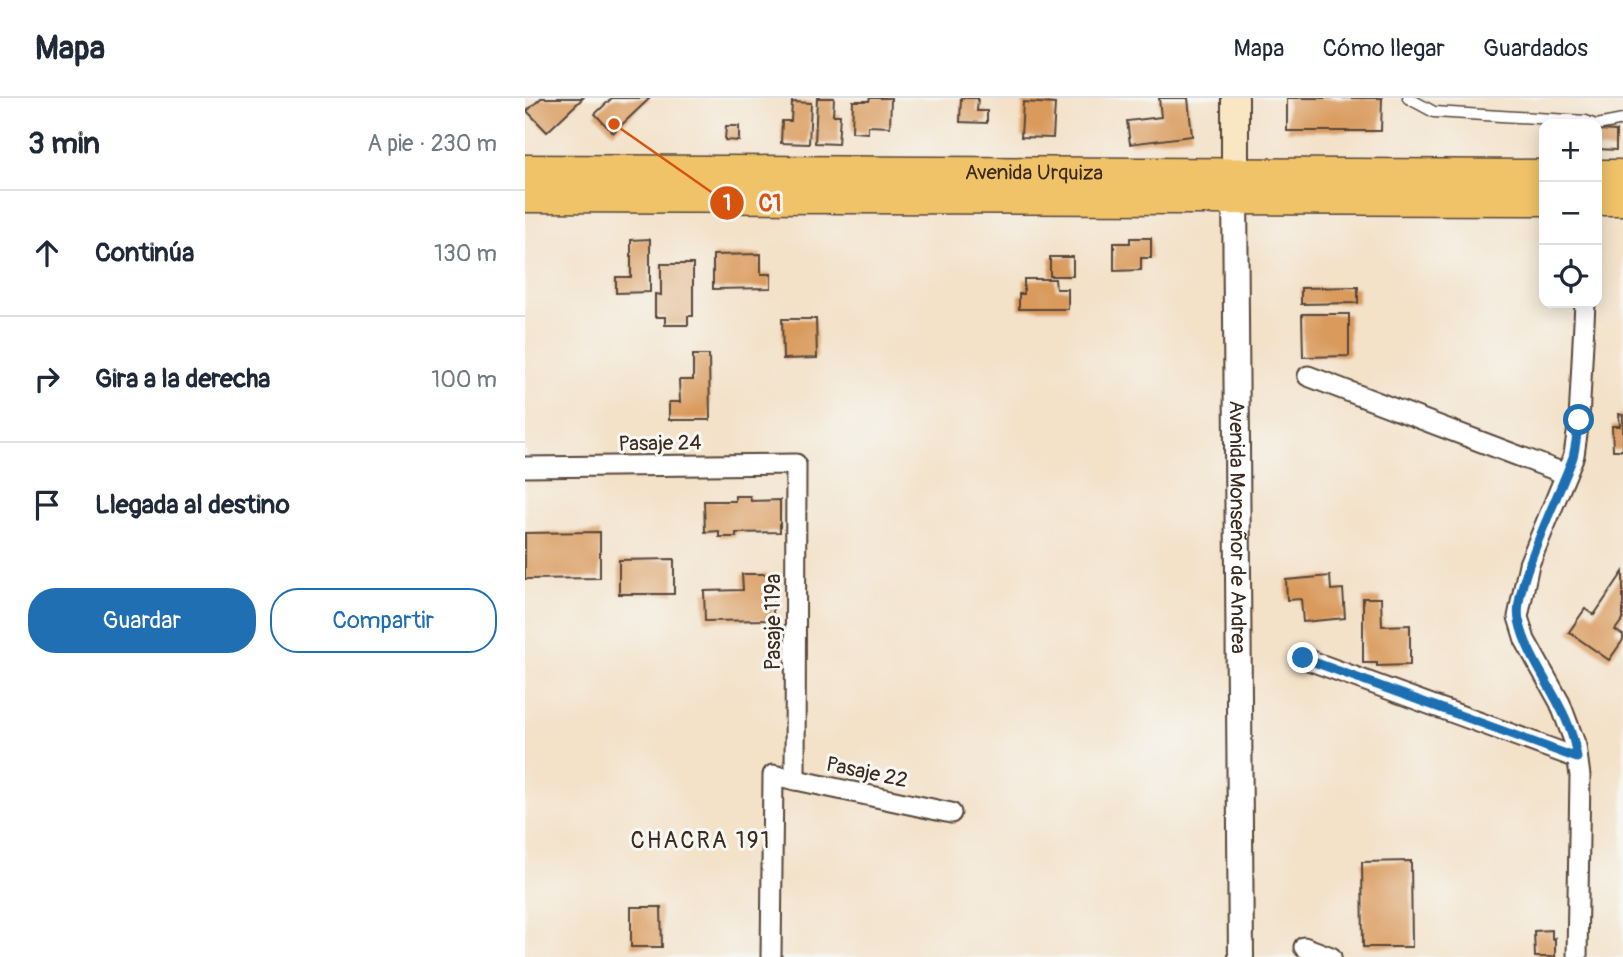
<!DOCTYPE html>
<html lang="es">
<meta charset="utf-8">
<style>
body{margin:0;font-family:Pangolin,sans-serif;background:#f2f2f3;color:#1f2937}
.controls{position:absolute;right:21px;top:21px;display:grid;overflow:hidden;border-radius:14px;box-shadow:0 4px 18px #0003}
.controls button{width:63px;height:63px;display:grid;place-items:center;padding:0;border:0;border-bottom:2px solid #e0e1e3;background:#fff;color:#1f2937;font:35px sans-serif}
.stop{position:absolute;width:21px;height:21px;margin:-16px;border:5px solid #1f6fb2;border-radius:50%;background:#fff}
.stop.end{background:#1f6fb2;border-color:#fff;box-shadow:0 2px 7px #0008}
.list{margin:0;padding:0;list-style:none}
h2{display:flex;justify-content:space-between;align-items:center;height:91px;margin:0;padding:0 28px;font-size:30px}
h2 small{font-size:23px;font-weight:400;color:#747a83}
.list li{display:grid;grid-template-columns:46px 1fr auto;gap:21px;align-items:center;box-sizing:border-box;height:126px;padding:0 28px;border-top:2px solid #e0e1e3}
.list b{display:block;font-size:26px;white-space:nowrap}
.list em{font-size:23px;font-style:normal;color:#747a83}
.actions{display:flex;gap:14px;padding:21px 28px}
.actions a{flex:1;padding:16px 0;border:2px solid #1f6fb2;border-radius:28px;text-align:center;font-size:24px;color:#1f6fb2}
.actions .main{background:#1f6fb2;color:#fff}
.icon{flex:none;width:38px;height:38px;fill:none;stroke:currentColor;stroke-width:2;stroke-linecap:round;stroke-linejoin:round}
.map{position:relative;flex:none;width:1098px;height:859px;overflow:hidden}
header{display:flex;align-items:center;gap:42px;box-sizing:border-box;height:98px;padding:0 35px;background:#fff;border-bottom:2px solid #e0e1e3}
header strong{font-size:33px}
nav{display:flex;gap:38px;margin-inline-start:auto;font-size:24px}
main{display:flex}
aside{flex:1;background:#fff}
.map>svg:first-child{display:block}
.building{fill:#d99a5b}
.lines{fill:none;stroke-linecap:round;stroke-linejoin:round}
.service-casing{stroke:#574538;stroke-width:13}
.minor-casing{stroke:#574538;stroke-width:23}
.tertiary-casing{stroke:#574538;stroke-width:28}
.secondary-casing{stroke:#574538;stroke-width:30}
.primary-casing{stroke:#574538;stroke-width:33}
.service{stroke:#fff;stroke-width:10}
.minor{stroke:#fff;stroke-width:19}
.tertiary{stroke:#fff;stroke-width:24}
.secondary{stroke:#f9e7c3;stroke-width:26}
.primary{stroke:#f1c369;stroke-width:30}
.route{stroke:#1f6fb2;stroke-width:9}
.labels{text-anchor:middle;stroke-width:6;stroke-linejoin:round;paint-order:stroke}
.street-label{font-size:21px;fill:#3b2a1e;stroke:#f6f6f2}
.neighbourhood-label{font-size:23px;letter-spacing:2px;fill:#3b2a1e;stroke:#f6f6f2}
.leader{fill:none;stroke:#d7540e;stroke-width:2.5}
.callout-dot{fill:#d7540e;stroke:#f6f6f2;stroke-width:2.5}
.mark-label{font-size:21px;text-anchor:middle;font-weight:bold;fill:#fff}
.callout-label{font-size:23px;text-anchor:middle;font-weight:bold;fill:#d7540e;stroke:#f6f6f2;stroke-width:6;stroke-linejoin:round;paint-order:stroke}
</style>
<header>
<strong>Mapa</strong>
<nav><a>Mapa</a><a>Cómo llegar</a><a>Guardados</a></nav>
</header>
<main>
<aside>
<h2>3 min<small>A pie · 230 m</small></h2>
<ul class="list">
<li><svg class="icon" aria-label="ahead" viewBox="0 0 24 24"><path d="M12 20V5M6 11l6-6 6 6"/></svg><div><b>Continúa</b></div><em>130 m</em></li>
<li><svg class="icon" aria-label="right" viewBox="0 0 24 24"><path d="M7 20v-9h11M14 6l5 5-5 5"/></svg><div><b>Gira a la derecha</b></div><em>100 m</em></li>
<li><svg class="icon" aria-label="arrive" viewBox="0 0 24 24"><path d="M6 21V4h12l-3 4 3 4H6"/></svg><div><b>Llegada al destino</b></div></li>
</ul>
<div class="actions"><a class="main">Guardar</a><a>Compartir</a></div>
</aside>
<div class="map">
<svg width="1098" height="859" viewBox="0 0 1098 859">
<rect width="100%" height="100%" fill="#f6f6f2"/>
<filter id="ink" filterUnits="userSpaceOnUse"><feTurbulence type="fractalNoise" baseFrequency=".0143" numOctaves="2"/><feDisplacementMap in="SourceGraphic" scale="14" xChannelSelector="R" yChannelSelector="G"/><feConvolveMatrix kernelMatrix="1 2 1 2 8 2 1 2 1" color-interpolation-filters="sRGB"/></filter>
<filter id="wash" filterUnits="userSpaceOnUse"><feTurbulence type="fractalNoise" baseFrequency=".00686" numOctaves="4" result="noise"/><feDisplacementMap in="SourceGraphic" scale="28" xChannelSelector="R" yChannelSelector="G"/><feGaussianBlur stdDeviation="1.57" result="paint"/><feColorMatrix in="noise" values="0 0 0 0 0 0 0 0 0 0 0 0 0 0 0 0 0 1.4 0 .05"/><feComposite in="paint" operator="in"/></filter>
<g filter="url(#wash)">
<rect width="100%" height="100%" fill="#f3e1c8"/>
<g id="blocks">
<g class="building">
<polygon points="16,0 58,0 22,34 2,13"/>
<polygon points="87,0 125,0 88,35 70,16"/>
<polygon points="292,0 309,0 308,17 315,17 313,46 290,45"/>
<polygon points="345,0 366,0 365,29 343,28 343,35 327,34 328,3 344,3"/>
<polygon points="436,0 453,0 452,13 462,13 462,25 435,24"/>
<polygon points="634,0 663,0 667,38 605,46 602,23 636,19"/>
<polygon points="762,0 857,0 856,33 762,33"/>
<polygon points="267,4 286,5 284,46 256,45 257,23 266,23"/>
<polygon points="498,4 530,6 528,40 496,39"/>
<polygon points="201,28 214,28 214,43 200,42"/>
<polygon points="1072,32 1091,33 1091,52 1072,51"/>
<polygon points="605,140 626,140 626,160 616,160 616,172 589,173 589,145 605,145"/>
<polygon points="125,141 125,194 91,195 91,179 106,179 106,142"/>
<polygon points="236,156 236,176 246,176 246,190 188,191 188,157"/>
<rect x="525" y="159" width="23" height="19"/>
<polygon points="136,166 168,166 168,218 163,218 163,227 140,227 140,219 130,219 130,196 136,197"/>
<polygon points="499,181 530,181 531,191 543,191 543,211 494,211 494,196 499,196"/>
<polygon points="833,189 833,205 776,206 776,190"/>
<polygon points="777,216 824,216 824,258 778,259"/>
<polygon points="257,221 291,221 292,260 258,261"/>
<polygon points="168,257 184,257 185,322 144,322 144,304 155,304 154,282 168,282"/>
<polygon points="1094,316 1098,317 1098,352 1088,352 1087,328 1095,328"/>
<polygon points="210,398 225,398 226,403 255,402 255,434 211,435 211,439 194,439 194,433 180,434 179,403 210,403"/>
<polygon points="75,434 75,480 0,481 0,435"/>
<polygon points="149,461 149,496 94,496 94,462"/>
<polygon points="1098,474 1098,521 1090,532 1098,537 1098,542 1084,562 1044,534 1060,511 1069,517"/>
<polygon points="217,476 248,476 248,522 180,523 179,493 218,492"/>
<polygon points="805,478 806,492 818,491 820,520 778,524 776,501 762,502 761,482"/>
<polygon points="838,500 856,500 857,528 885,527 885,567 852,568 852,565 838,565"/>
<polygon points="886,763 887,849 838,849 837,764"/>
<polygon points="106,809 136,809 137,849 106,849"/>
<polygon points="1027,832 1027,841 1030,840 1030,859 1010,859 1009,833"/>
</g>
</g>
</g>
<g filter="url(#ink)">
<use href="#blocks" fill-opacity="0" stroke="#574538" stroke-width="2"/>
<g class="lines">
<defs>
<g id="service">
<polyline points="883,0 909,14 1061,23 1068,26"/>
<polyline points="1072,27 1098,22"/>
</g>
<g id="minor">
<polyline points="783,278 1041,376"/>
<polyline points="0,369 271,366 270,682"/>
<polyline points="778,560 1052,660"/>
<polyline points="779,849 806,859"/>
<polyline points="246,859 248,677 426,715"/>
<polyline points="1052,859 1055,678 1051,648 1035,605 1000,542 993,519 1004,466 1049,357 1054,322 1060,205"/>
</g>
<g id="tertiary">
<path id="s1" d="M710 91 716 859"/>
</g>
<polyline id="secondary" points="710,0 710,91"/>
<g id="primary">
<path id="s2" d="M0 72 1019 77"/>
<polyline points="1072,77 1098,77"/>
<polyline points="0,99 1019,102"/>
<polyline points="1072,102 1098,102"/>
</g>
</defs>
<use href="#service" class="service-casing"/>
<use href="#minor" class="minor-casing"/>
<use href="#tertiary" class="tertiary-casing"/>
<use href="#secondary" class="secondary-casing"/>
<use href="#primary" class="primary-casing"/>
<use href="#service" class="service"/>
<use href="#minor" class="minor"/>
<use href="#tertiary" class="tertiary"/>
<use href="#secondary" class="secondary"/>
<use href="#primary" class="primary"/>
</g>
</g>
<g class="lines" filter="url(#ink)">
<path class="route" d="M778 560 1052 660C1046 608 1004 570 994 522 987 488 1035 396 1048 359 1051 348 1052 334 1054 322"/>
</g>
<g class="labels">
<g class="street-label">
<text dy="7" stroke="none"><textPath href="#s2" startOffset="509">Avenida Urquiza</textPath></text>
<text transform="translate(135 345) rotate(-1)" y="7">Pasaje 24</text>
<text dy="7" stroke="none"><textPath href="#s1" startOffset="338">Avenida Monseñor de Andrea</textPath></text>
<text transform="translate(248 524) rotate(-90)" y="7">Pasaje 119a</text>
<text transform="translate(342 674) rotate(12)" y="7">Pasaje 22</text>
</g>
<g class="neighbourhood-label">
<text x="176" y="750">CHACRA 191</text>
</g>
</g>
<path class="leader" d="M89 26L202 105"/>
<g class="callout-dot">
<circle cx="89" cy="26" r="7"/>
<circle cx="202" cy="105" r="18"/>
</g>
<g class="mark-label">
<text x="202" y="112">1</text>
</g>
<g class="callout-label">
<text x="245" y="113">C1</text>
</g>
</svg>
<div class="controls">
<button>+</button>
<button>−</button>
<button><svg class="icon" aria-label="locate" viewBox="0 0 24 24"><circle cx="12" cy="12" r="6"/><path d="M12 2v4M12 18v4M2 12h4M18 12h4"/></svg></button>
</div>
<div class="stop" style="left:1054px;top:322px"></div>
<div class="stop end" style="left:778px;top:560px"></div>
</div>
</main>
